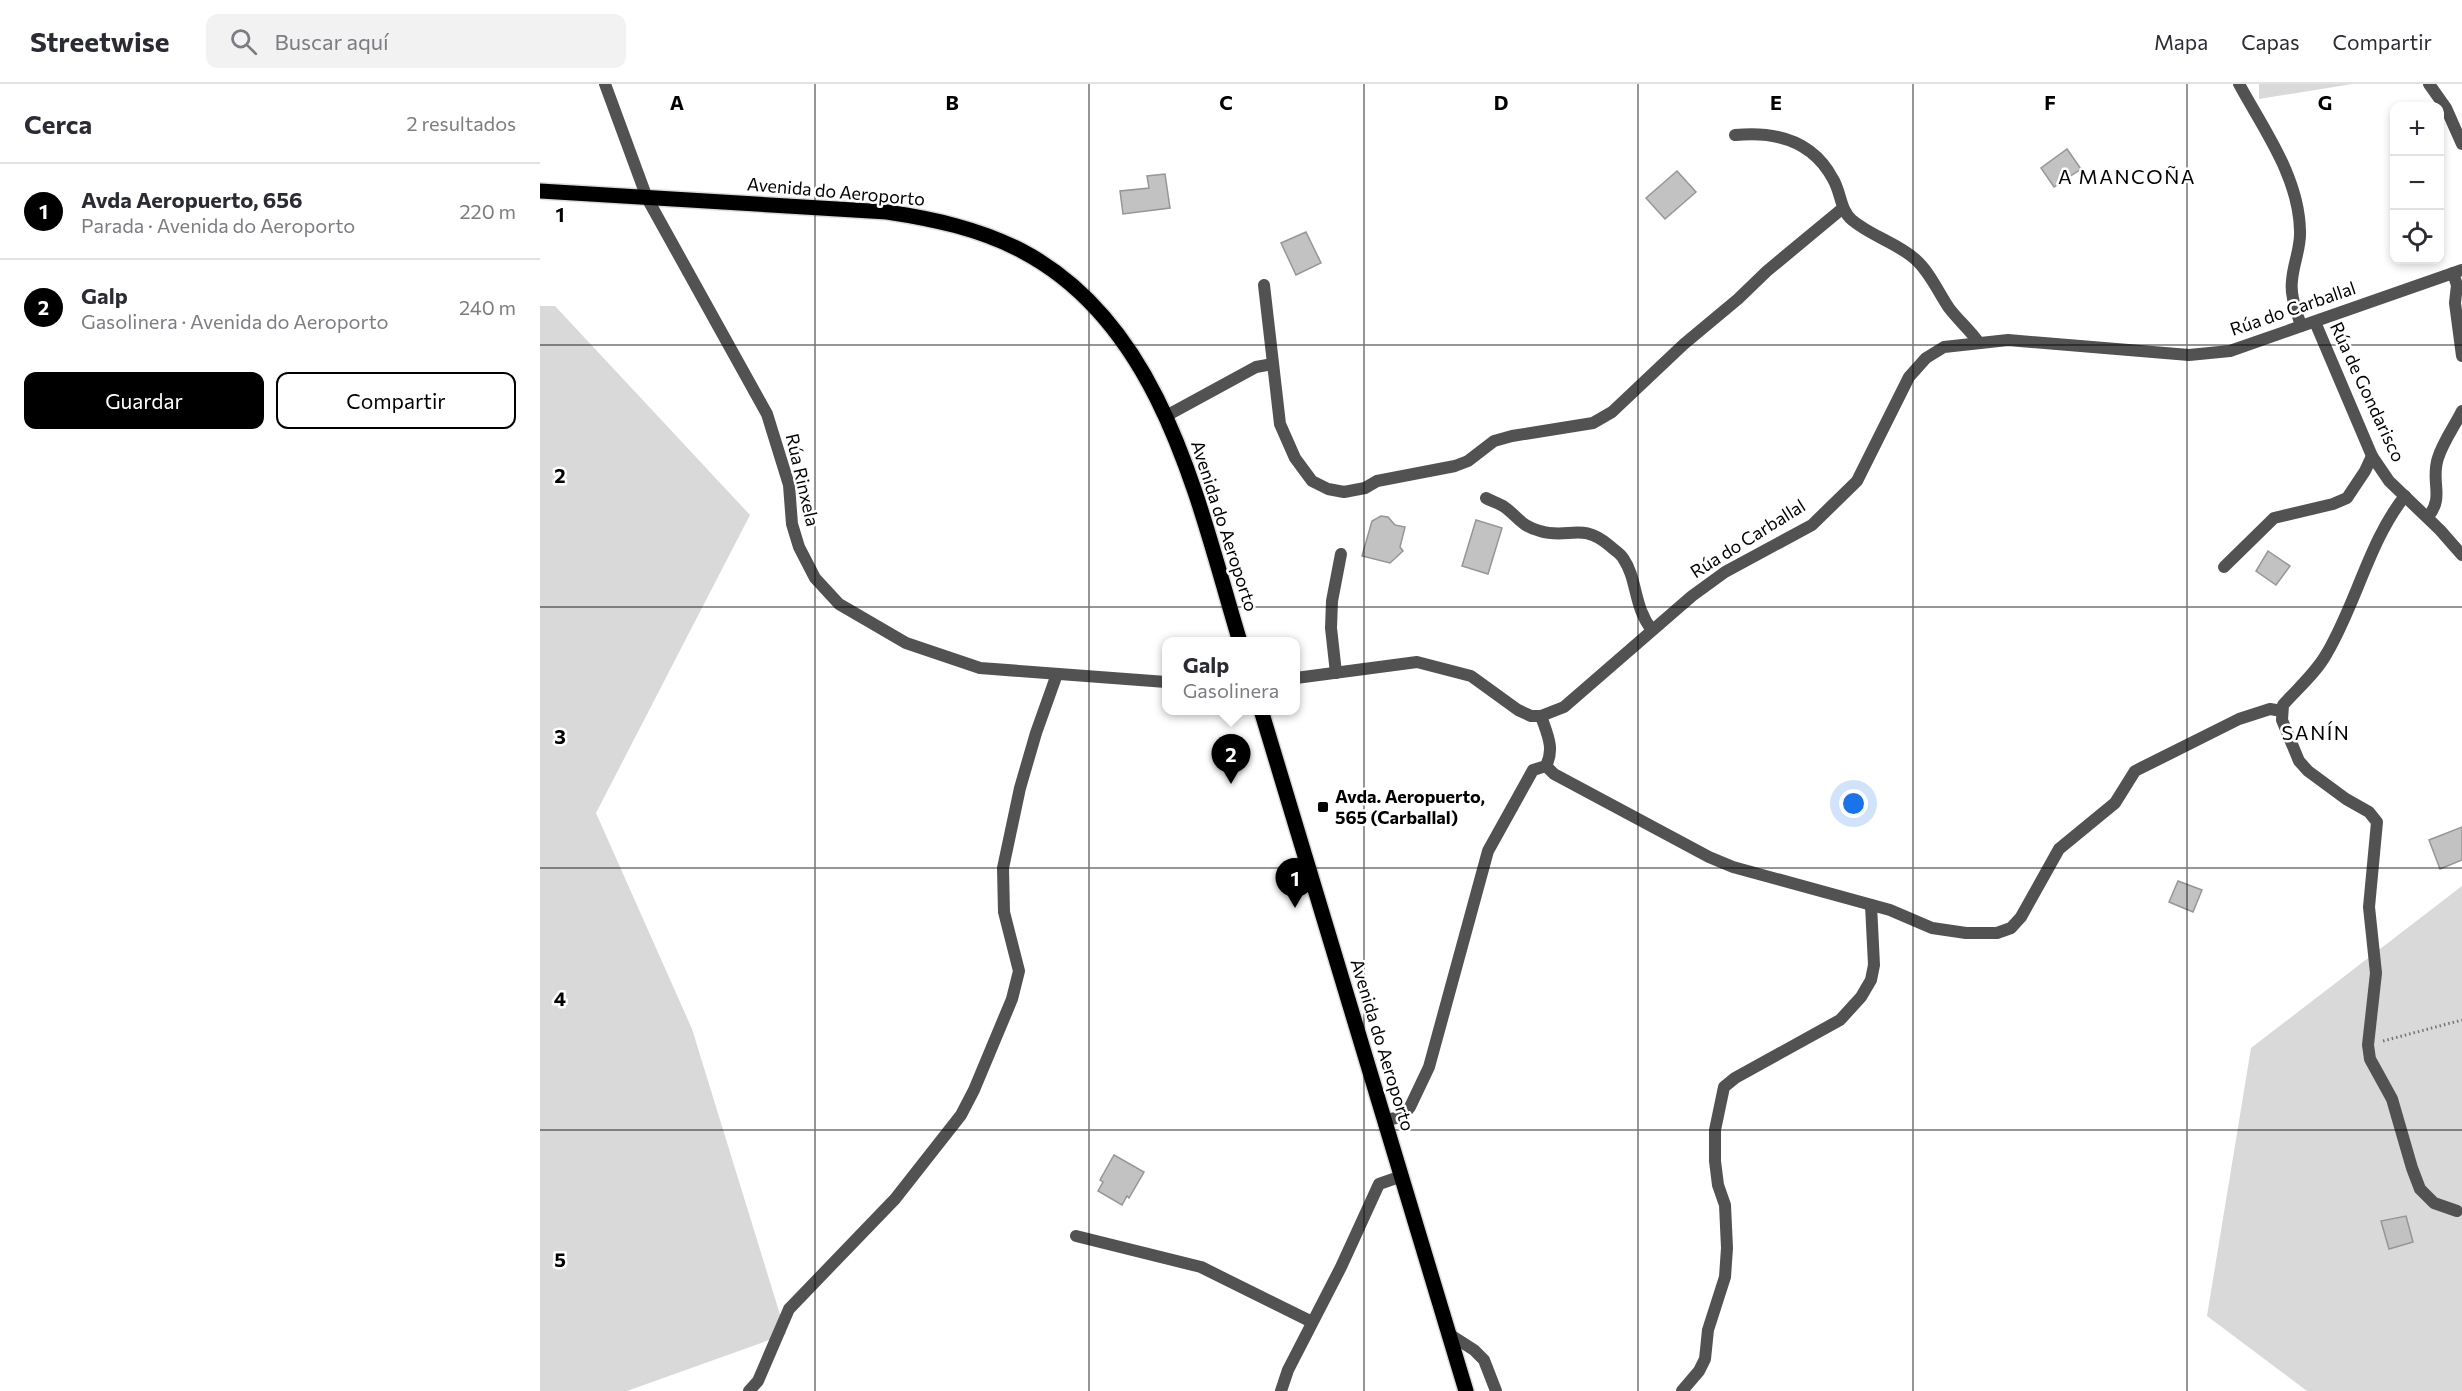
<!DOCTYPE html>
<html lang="es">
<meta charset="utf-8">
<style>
body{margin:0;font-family:Commissioner,sans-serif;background:#f2f2f3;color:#2b2b33}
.controls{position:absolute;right:18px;top:18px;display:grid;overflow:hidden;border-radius:12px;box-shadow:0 3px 9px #0003}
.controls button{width:54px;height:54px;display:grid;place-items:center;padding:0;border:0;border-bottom:2px solid #e1e1e2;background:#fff;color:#2b2b33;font:30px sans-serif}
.you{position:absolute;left:1314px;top:720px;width:21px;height:21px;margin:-15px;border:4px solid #fff;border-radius:50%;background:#1a73e8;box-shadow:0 0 0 9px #1a73e833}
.badge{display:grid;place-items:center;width:39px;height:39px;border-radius:50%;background:#000;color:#fff;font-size:20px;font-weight:700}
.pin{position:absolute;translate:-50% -50px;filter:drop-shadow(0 2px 3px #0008)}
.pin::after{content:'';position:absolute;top:32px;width:21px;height:18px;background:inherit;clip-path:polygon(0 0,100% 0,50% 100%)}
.popup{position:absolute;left:622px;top:553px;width:138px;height:78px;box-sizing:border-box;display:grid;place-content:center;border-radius:12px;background:#fff;filter:drop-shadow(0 2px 4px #0005);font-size:20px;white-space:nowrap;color:#7c7c81}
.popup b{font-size:22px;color:#2b2b33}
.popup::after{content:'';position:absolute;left:50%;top:100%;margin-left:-12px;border:12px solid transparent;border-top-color:#fff}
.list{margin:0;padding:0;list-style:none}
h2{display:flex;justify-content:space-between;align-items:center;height:78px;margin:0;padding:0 24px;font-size:26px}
h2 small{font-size:20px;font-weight:400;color:#7c7c81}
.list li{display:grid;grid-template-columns:39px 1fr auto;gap:18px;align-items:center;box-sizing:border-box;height:96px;padding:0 24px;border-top:2px solid #e1e1e2}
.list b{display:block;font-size:22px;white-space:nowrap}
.list p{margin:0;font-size:20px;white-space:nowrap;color:#7c7c81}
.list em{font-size:20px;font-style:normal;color:#7c7c81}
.actions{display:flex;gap:12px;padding:18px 24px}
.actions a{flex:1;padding:14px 0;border:2px solid #000;border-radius:12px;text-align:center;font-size:21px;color:#000}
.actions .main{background:#000;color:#fff}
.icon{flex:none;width:33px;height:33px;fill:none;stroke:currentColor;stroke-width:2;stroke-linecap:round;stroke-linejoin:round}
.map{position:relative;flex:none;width:1922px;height:1307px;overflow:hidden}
header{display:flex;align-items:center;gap:36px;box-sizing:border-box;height:84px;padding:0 30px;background:#fff;border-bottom:2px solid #e1e1e2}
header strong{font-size:28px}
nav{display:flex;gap:33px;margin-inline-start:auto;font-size:21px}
.search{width:420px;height:54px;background:#f2f2f3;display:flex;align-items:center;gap:15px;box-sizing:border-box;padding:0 21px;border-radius:12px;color:#7c7c81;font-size:22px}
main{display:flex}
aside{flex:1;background:#fff}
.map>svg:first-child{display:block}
.green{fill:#d9d9d9}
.building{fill:#c2c2c2;stroke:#969696;stroke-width:1.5}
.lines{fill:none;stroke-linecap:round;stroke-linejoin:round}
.primary-casing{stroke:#dbdbdb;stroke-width:18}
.path{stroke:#747474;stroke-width:3;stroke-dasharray:1.5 3;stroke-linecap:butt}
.street{stroke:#525252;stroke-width:12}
.primary{stroke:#000;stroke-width:15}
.grid{fill:none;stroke:#000;stroke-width:1.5;stroke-opacity:0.55}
.poi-dot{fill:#000;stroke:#fff;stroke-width:2}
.labels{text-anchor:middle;stroke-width:5;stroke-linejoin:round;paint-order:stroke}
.street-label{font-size:18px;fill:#000;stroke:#fff}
.poi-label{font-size:18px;font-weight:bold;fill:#000;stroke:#fff;text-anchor:start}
.neighbourhood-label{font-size:20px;letter-spacing:1.5px;fill:#000;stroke:#fff}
.grid-label{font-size:20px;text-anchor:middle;font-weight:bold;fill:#000;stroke:#fff;stroke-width:5;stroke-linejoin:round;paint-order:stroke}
</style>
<header>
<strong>Streetwise</strong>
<div class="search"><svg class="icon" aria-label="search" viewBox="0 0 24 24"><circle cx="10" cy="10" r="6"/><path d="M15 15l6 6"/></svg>Buscar aquí</div>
<nav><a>Mapa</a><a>Capas</a><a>Compartir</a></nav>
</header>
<main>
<aside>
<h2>Cerca<small>2 resultados</small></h2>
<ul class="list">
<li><span class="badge">1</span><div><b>Avda Aeropuerto, 656</b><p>Parada · Avenida do Aeroporto</p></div><em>220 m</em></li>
<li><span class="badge">2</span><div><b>Galp</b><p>Gasolinera · Avenida do Aeroporto</p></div><em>240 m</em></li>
</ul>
<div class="actions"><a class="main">Guardar</a><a>Compartir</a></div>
</aside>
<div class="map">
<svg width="1922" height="1307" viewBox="0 0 1922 1307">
<rect width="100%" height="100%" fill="#fff"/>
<g class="green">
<polygon points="1719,0 1812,0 1719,15"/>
<polygon points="0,222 15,222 210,431 56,729 152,945 246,1250 87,1307 0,1307"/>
<polygon points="1922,802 1922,1307 1767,1307 1667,1232 1711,964"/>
</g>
<g class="building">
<polygon points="1527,65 1541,85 1514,103 1501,84"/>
<polygon points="1137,87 1156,108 1125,135 1106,114"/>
<polygon points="625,90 630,124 583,130 580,107 609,104 607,92"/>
<polygon points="766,148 781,179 756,191 741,159"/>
<polygon points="841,432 848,433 855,441 865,443 860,463 863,467 850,479 822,472 832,437"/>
<polygon points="936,436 962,444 948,490 922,482"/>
<polygon points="1728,467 1750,482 1736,501 1716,487"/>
<polygon points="1922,743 1922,776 1900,785 1889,756"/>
<polygon points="1638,797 1662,806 1653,828 1629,818"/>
<polygon points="574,1071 604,1088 589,1114 587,1112 582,1121 558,1107 563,1098 560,1096"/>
<polygon points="1866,1132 1873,1158 1849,1165 1841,1137"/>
</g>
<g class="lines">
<defs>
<g id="primary">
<path d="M0 107 347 128C394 135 440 145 482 167 623 241 658 419 700 558"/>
<polyline points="721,626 926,1307"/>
</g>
</defs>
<use href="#primary" class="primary-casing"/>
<polyline class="path" points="1843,957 1922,936"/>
<g class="street">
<polyline points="65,0 107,114 227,330 249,401 252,440 259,463 275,494 299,520 366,559 440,584 626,598"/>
<path d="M1699 0C1724 46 1759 93 1760 147 1761 164 1753 180 1752 197 1750 212 1757 228 1761 242"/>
<polyline points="1889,0 1906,24 1922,60"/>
<path d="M1195 51C1236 47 1273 57 1293 95 1301 108 1300 126 1312 136 1331 152 1357 159 1375 175 1390 188 1398 208 1409 224 1418 236 1430 246 1439 259"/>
<polyline points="1913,189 1917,201 1915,219 1922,272"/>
<polyline points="724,201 740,340 755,374 772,397 788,405 804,408 825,404 837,397 915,382 928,377 954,357 972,352 1053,339 1072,328 1144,260 1198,215 1227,187 1303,124"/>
<polyline points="1775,238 1832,372 1849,397 1900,446 1922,471"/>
<polyline points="626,332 716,283 733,280"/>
<path d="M1865 412C1830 455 1816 520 1787 569 1776 589 1758 604 1743 621L1742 636 1759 677 1768 687 1806 715 1829 728 1837 738 1829 823 1836 889 1828 961 1830 975 1852 1015 1872 1084 1880 1105 1894 1119 1917 1127"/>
<path d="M946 414C951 417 958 419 963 422 978 432 980 442 1000 447 1029 456 1041 437 1070 462 1074 466 1080 469 1083 474 1098 496 1093 522 1112 546"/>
<path d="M1888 433C1905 412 1890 398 1898 374 1903 358 1914 343 1922 327"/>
<polyline points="1684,483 1734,434 1793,420 1807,414 1825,387 1832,372"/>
<polyline points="796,589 791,544 792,517 801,470"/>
<polyline points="756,594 877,578 931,592 978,626 991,632 1001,632 1024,623 1152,512 1185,488 1272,441 1317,397 1369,293 1386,274 1404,263 1468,256 1649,271 1690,267 1922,186"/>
<polyline points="1006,682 1014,690 1169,773 1193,783 1350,826 1392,844 1426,849 1457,849 1471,844 1481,833 1519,765 1575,719 1595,687 1699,635 1730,625 1742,627"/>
<path d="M845 1036 862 1033 870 1023 889 983 948 767 993 686 1006 682C1015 664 1007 650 1001 632"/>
<polyline points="536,1152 661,1183 772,1238"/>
<polyline points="909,1250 934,1266 944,1276 956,1307"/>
<polyline points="209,1307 218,1297 249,1225 355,1115 421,1031 434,1006 472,915 479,887 464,828 463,784 480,704 496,649 517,590"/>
<polyline points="741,1307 748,1286 801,1183 839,1100 862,1092"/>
<polyline points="1142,1307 1159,1287 1165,1275 1168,1246 1185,1193 1187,1164 1185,1121 1178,1101 1175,1077 1175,1046 1184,1003 1195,994 1300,936 1321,913 1331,896 1334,881 1331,821"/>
</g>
<use href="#primary" class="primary"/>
</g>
<path class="grid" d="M275 0V1307M549 0V1307M824 0V1307M1098 0V1307M1373 0V1307M1647 0V1307M0 261H1922M0 523H1922M0 784H1922M0 1046H1922"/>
<rect class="poi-dot" x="777" y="717" width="12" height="12" rx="3"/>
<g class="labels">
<g class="street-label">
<text transform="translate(296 108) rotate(5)" y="6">Avenida do Aeroporto</text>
<text transform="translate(1753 225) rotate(-19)" y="6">Rúa do Carballal</text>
<text transform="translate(1827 308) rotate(65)" y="6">Rúa de Gondarisco</text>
<text transform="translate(262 396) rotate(77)" y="6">Rúa Rinxela</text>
<text transform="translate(684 442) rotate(72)" y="6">Avenida do Aeroporto</text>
<text transform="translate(1208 455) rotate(-32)" y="6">Rúa do Carballal</text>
<text transform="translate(842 961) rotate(73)" y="6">Avenida do Aeroporto</text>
</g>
<g class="poi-label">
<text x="795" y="719">Avda. Aeropuerto,<tspan x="795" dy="21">565 (Carballal)</tspan></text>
</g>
<g class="neighbourhood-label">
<text x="1587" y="100">A MANCOÑA</text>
<text x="1776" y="656">SANÍN</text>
</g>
</g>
<g class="grid-label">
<text x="137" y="26">A</text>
<text x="412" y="26">B</text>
<text x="686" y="26">C</text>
<text x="961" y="26">D</text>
<text x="1236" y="26">E</text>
<text x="1510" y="26">F</text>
<text x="1785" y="26">G</text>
<text x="20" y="138">1</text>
<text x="20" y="399">2</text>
<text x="20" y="660">3</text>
<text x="20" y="922">4</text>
<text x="20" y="1183">5</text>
</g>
</svg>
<div class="controls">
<button>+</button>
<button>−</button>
<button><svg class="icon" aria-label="locate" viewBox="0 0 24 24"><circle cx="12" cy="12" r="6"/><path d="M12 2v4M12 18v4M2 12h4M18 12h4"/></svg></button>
</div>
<div class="you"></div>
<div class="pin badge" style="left:755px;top:824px">1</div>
<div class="pin badge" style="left:691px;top:700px">2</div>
<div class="popup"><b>Galp</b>Gasolinera</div>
</div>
</main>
